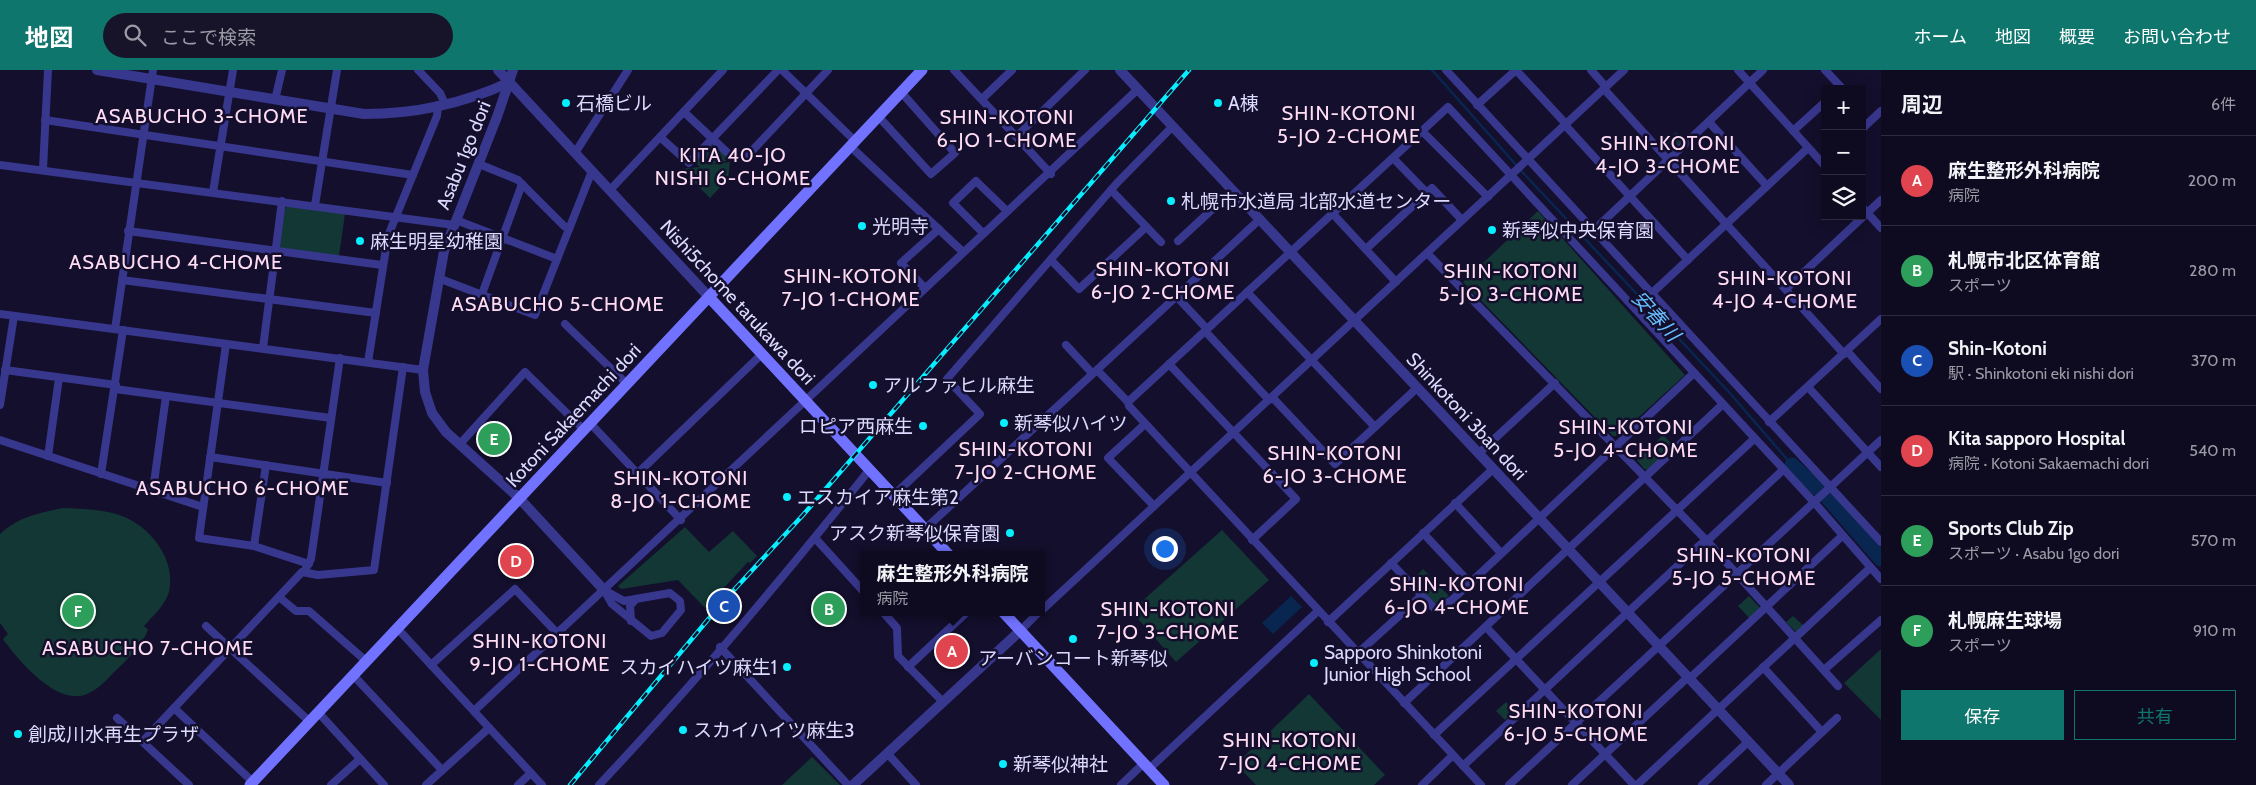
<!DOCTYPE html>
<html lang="ja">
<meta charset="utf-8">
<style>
body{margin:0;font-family:Cabin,"Noto Sans JP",sans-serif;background:#17142a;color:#f1f3f6}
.controls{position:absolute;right:15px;top:15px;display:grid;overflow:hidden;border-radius:0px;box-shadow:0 5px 20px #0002}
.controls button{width:45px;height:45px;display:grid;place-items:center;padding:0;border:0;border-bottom:1px solid #2e2b3f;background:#0e0b21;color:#f1f3f6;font:25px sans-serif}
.you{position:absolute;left:1164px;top:478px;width:18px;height:18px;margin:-12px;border:4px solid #fff;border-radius:50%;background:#1a73e8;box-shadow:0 0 0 8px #1a73e833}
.badge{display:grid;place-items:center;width:32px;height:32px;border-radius:50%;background:#0f766e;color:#fff;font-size:16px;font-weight:700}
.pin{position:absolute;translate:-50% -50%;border:2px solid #fff;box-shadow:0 1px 5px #0006}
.popup{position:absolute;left:860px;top:481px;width:185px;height:65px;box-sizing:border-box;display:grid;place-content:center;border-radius:0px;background:#0e0b21;filter:drop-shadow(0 1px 4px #0005);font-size:16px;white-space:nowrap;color:#9b9ba5}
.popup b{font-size:19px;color:#f1f3f6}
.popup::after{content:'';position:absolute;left:50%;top:100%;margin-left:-10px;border:10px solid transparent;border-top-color:#0e0b21}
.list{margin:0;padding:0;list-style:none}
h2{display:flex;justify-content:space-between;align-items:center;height:65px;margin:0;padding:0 20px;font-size:21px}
h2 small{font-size:16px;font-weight:400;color:#9b9ba5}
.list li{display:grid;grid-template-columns:32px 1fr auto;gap:15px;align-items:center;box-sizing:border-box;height:90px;padding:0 20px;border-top:1px solid #2e2b3f}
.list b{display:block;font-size:19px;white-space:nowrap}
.list p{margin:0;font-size:16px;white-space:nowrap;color:#9b9ba5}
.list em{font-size:16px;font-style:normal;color:#9b9ba5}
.actions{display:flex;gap:10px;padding:15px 20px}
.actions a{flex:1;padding:11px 0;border:1px solid #0f766e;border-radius:0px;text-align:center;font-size:18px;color:#0f766e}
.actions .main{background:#0f766e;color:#fff}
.icon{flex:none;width:28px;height:28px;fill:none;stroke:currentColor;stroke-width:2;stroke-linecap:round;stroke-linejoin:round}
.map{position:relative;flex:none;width:1881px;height:715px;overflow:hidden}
header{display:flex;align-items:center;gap:30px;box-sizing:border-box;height:70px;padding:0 25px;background:#0f766e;color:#fff}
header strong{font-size:24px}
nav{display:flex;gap:28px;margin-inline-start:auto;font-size:18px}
.search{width:350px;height:45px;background:#17142a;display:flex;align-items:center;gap:12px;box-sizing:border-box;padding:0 18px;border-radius:28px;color:#9b9ba5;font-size:19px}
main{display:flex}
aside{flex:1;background:#0e0b21}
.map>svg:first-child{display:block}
.green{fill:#123734}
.water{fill:#092651}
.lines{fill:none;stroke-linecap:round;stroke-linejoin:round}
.stream{stroke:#092651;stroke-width:2.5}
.river{stroke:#092651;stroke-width:15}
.minor{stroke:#38378e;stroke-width:8}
.tertiary{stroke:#38378e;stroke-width:10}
.secondary{stroke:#7172ff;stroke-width:11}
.rail-casing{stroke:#06eeff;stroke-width:4.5}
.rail{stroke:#130f2c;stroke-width:2.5;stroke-dasharray:8;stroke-linecap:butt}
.poi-dot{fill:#06eeff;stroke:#130f2c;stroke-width:2}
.labels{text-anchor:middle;stroke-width:5;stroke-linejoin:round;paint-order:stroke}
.poi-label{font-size:19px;fill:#dddaff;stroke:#130f2c;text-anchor:start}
.street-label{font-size:19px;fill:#dddaff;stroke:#130f2c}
.neighbourhood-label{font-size:20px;letter-spacing:1px;fill:#ffdcf3;stroke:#130f2c}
.water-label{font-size:20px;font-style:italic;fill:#68beff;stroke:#130f2c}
</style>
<header>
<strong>地図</strong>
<div class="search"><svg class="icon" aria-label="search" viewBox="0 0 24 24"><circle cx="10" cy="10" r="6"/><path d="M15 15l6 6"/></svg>ここで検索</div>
<nav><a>ホーム</a><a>地図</a><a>概要</a><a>お問い合わせ</a></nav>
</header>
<main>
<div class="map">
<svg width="1881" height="715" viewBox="0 0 1881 715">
<rect width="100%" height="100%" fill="#130f2c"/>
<g class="green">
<polygon points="1676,62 1685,70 1671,83 1664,74"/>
<polygon points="713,74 731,90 708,95 730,92 728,109 710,128 681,99 700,97 695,92"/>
<polygon points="287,136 345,144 339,186 281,178 279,176 285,139"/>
<polygon points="1538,141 1685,305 1618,366 1613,366 1463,212"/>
<polygon points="1663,365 1673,375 1648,400 1644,399 1637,390"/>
<path d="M63 438C84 439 107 439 127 448 154 461 176 492 169 522 166 534 152 547 144 556L148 560C141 576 127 590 114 602 107 610 97 620 87 624 57 637 18 590 3 569L8 564 0 553V464C18 447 39 443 63 438Z"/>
<polygon points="685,457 709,482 733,461 757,486 750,493 748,492 705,538 678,510 621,519 618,516"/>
<polygon points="1222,460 1269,510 1176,592 1131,541"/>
<polygon points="1423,499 1449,526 1435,534 1412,511"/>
<polygon points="1749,526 1761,539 1750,549 1738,536"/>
<polygon points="1793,546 1804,556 1797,563 1786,552"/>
<polygon points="1881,579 1881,650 1844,613"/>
<polygon points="1309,624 1385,705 1374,715 1256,715 1236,694"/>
<polygon points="1506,632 1515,641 1505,650 1496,641"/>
<polygon points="812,687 840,715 782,715"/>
</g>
<polygon class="water" points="1291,526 1302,537 1273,564 1262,553"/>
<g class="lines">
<polyline class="stream" points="1432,0 1525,105 1728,321 1792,395"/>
<polyline class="river" points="1792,395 1828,428 1881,489"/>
<g class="minor">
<polyline points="418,0 440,23 445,34"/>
<polyline points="782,0 855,71"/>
<polyline points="954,0 1051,104"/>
<polyline points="1446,0 1881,472"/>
<polyline points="1516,0 1566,54"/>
<polyline points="1591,0 1606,17"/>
<polyline points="1738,0 1825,96"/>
<polyline points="1825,0 1841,17 1839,19"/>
<polyline points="1604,19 1844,284"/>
<polyline points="982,29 1012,0"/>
<polyline points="275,30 282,0"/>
<polyline points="1477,35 1516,0"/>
<polyline points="684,42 732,87 750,83 828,0"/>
<polyline points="878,46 931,104 955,83 901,22"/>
<polyline points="45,50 413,105"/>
<polyline points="1709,52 1767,116"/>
<polyline points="1565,55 1688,190"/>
<polyline points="1862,59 1881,41"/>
<polyline points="1422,61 1488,127"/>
<polyline points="1793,61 1825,32"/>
<polyline points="1017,66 1085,0"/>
<polyline points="660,67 689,93 778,0"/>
<polyline points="850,76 963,182"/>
<polyline points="575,83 628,0"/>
<polyline points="1393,88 1427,123"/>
<polyline points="479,94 518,110 564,156 569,159"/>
<polyline points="0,95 454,155"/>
<polyline points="43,99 48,0"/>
<polyline points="610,120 723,0"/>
<polyline points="1111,120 1161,172"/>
<polyline points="213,122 233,0"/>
<polyline points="315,135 337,0"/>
<polyline points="1862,137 1881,158"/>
<polyline points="1333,144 1396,212"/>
<polyline points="456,150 557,189"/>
<polyline points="128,161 382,195"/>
<polyline points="1593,161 1763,0"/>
<polyline points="983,163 953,133 976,111 1007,141"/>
<polyline points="1178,171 1232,121"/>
<polyline points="1366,179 1432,118 1462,150"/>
<polyline points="1427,183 1707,471 1838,616"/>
<polyline points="1051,190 1079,219 1146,157"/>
<polyline points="438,208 535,245 592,101"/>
<polyline points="122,210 376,243"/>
<polyline points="925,218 901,193 939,159"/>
<polyline points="1786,219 1881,130"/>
<polyline points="1247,222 1375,357"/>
<polyline points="482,224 522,114"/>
<polyline points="1651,224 1808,78"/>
<polyline points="1177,227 1207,259"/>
<polyline points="0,244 423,300"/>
<polyline points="565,254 627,314"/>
<polyline points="115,259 153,0"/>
<polyline points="1205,261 1269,330"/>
<polyline points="226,274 199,468 254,476 309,494"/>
<polyline points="1066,275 1092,303"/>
<polyline points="263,278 282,131"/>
<polyline points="1847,281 1881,319"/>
<polyline points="368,292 388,166 437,46 438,35"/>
<polyline points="1169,294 1296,429 1252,470"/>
<polyline points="5,300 116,315"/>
<polyline points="1097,300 1128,332"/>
<polyline points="1808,317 1881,397"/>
<polyline points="115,319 331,348"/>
<polyline points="1272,327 1335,394 1417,318"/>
<polyline points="0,335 14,246"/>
<polyline points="1769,352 1881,249"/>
<polyline points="590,353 681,450"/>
<polyline points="1145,354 1108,388 1154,436"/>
<polyline points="0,370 203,437"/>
<polyline points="460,374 525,302 584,360"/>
<polyline points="1478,384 1555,313"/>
<polyline points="48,386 59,308"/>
<polyline points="210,387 387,413"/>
<polyline points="101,404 123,260"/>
<polyline points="637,404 762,284"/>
<polyline points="153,420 166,326"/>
<polyline points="894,425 980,344 947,309 1117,113 1172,57"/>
<polyline points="1455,433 1501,483"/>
<polyline points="925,459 1259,150"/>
<polyline points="1423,463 1469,512"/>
<polyline points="815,468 863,521"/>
<polyline points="254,476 266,395"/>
<polyline points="1391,493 1435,539 1452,530 1694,303"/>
<polyline points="306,498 311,489 340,288"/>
<polygon points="604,520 624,531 670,523 680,531 681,540 662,563 651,566 612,534"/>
<polyline points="279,527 296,541 309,541 366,591"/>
<polyline points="1041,541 1624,0"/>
<polyline points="883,542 897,558 898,586 943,632"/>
<polyline points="631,551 630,536 636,529"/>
<polyline points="1328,552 1493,399"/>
<polyline points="206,556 309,651"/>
<polyline points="1486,557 1634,715"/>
<polyline points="397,558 542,715"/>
<polyline points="1020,561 1039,542"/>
<polyline points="720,577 848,715"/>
<polyline points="1358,583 1421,526"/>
<polyline points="431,595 515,519 557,563"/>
<polyline points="908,597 967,542"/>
<polyline points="1763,597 1822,662"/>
<polyline points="1824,600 1881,550"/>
<polyline points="353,605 442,700"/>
<polyline points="1689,609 1842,466"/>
<polyline points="1404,633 1723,334"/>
<polyline points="174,638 253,712"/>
<polyline points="474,641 1137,20"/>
<polyline points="318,642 384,715"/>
<polyline points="117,648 189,715"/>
<polyline points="1434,665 1754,369"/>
<polyline points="143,671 302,502 318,505 374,500 403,297"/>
<polyline points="887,683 916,715"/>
<polyline points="1463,696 1701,474 1707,471 1783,400"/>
<polyline points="1149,699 1318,541"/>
<polyline points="331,715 360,689"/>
<polyline points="426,715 489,658"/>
<polyline points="518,715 531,703"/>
<path d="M599 715C694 614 784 507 870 399"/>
<polyline points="1121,715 1144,693"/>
<polyline points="1422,715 1453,685"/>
<polyline points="1481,715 1129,336 1128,332 1448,37 1813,431 1881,509"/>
<polyline points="1509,715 1881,370"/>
<polyline points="1572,715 1688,607"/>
<polyline points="1637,715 1870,498"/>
<polyline points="1702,715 1748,672"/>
<polyline points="1766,715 1837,648"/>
</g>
<g class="tertiary">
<path d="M97 0 364 44C414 44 465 33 510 12"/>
<polyline points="498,0 709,227"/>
<polyline points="513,0 497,47 444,181 423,300 425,322 432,343 446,362 519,428 604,520"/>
<polyline points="1120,0 1789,715"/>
<polyline points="853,715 1020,561"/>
</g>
<g class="secondary">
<polyline points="709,227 949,485"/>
<polyline points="1003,542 1164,715"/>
<polyline points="250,715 922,0"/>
</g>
<defs>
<polyline id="rail" points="570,715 721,534 803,445 1189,0"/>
</defs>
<use href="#rail" class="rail-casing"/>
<use href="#rail" class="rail"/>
</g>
<g class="poi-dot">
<circle cx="566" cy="33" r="5"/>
<circle cx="1218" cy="33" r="5"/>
<circle cx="1171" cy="131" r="5"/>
<circle cx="862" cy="156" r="5"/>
<circle cx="1492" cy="160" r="5"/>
<circle cx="360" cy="171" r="5"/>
<circle cx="873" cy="315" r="5"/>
<circle cx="1004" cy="353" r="5"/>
<circle cx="923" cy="356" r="5"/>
<circle cx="787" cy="427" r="5"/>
<circle cx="1010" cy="463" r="5"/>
<circle cx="1073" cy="569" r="5"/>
<circle cx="1314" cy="593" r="5"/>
<circle cx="787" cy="597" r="5"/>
<circle cx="683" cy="660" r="5"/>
<circle cx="18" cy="664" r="5"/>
<circle cx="1003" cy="694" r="5"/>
</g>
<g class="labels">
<g class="poi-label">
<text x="576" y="40">石橋ビル</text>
<text x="1228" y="40">A棟</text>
<text x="1181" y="138">札幌市水道局 北部水道センター</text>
<text x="872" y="163">光明寺</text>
<text x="1502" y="167">新琴似中央保育園</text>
<text x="370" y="178">麻生明星幼稚園</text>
<text x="883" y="322">アルファヒル麻生</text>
<text x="1014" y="360">新琴似ハイツ</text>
<text x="913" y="363" text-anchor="end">ロピア西麻生</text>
<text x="797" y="434">エスカイア麻生第2</text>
<text x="1000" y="470" text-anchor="end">アスク新琴似保育園</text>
<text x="1324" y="589">Sapporo Shinkotoni<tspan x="1324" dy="22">Junior High School</tspan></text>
<text x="1073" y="595" text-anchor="middle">アーバンコート新琴似</text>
<text x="777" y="604" text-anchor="end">スカイハイツ麻生1</text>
<text x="693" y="667">スカイハイツ麻生3</text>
<text x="28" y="671">創成川水再生プラザ</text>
<text x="1013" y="701">新琴似神社</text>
</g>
<g class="street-label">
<text transform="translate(463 85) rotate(-68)" y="7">Asabu 1go dori</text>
<text transform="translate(738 232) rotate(47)" y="7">Nishi5chome tarukawa dori</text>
<text transform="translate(573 345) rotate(-47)" y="7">Kotoni Sakaemachi dori</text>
<text transform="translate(1467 346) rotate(47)" y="7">Shinkotoni 3ban dori</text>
</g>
<g class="neighbourhood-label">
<text x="1349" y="50">SHIN-KOTONI<tspan x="1349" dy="23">5-JO 2-CHOME</tspan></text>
<text x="202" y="53">ASABUCHO 3-CHOME</text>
<text x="1007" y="54">SHIN-KOTONI<tspan x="1007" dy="23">6-JO 1-CHOME</tspan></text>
<text x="1668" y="80">SHIN-KOTONI<tspan x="1668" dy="23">4-JO 3-CHOME</tspan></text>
<text x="733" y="92">KITA 40-JO<tspan x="733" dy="23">NISHI 6-CHOME</tspan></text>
<text x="176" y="199">ASABUCHO 4-CHOME</text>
<text x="1163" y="206">SHIN-KOTONI<tspan x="1163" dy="23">6-JO 2-CHOME</tspan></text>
<text x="1511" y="208">SHIN-KOTONI<tspan x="1511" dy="23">5-JO 3-CHOME</tspan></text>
<text x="851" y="213">SHIN-KOTONI<tspan x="851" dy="23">7-JO 1-CHOME</tspan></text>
<text x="1785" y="215">SHIN-KOTONI<tspan x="1785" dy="23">4-JO 4-CHOME</tspan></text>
<text x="558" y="241">ASABUCHO 5-CHOME</text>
<text x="1626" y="364">SHIN-KOTONI<tspan x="1626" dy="23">5-JO 4-CHOME</tspan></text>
<text x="1026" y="386">SHIN-KOTONI<tspan x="1026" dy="23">7-JO 2-CHOME</tspan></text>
<text x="1335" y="390">SHIN-KOTONI<tspan x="1335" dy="23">6-JO 3-CHOME</tspan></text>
<text x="681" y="415">SHIN-KOTONI<tspan x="681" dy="23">8-JO 1-CHOME</tspan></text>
<text x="243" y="425">ASABUCHO 6-CHOME</text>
<text x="1744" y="492">SHIN-KOTONI<tspan x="1744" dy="23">5-JO 5-CHOME</tspan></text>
<text x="1457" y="521">SHIN-KOTONI<tspan x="1457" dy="23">6-JO 4-CHOME</tspan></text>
<text x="1168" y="546">SHIN-KOTONI<tspan x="1168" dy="23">7-JO 3-CHOME</tspan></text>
<text x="540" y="578">SHIN-KOTONI<tspan x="540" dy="23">9-JO 1-CHOME</tspan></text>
<text x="148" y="585">ASABUCHO 7-CHOME</text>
<text x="1576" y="648">SHIN-KOTONI<tspan x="1576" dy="23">6-JO 5-CHOME</tspan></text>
<text x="1290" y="677">SHIN-KOTONI<tspan x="1290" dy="23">7-JO 4-CHOME</tspan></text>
</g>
<g class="water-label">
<text transform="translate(1656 246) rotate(48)" y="7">安春川</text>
</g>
</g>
</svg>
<div class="controls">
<button>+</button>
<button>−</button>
<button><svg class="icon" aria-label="layers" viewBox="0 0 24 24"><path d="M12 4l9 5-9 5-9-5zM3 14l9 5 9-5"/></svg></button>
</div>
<div class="you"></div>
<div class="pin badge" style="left:952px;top:581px;background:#e0444e">A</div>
<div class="popup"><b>麻生整形外科病院</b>病院</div>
<div class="pin badge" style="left:829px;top:539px;background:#2e9e5b">B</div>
<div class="pin badge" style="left:724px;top:536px;background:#1a4fb4">C</div>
<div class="pin badge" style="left:516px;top:491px;background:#e0444e">D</div>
<div class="pin badge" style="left:494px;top:369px;background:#2e9e5b">E</div>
<div class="pin badge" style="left:78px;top:541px;background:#2e9e5b">F</div>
</div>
<aside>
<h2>周辺<small>6件</small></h2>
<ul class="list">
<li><span class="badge" style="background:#e0444e">A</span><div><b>麻生整形外科病院</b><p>病院</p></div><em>200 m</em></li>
<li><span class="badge" style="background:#2e9e5b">B</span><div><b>札幌市北区体育館</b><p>スポーツ</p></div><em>280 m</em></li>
<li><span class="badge" style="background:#1a4fb4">C</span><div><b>Shin-Kotoni</b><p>駅 · Shinkotoni eki nishi dori</p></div><em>370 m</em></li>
<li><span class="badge" style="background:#e0444e">D</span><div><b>Kita sapporo Hospital</b><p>病院 · Kotoni Sakaemachi dori</p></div><em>540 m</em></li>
<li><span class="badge" style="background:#2e9e5b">E</span><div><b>Sports Club Zip</b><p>スポーツ · Asabu 1go dori</p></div><em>570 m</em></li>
<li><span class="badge" style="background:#2e9e5b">F</span><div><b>札幌麻生球場</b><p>スポーツ</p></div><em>910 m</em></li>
</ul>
<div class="actions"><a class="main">保存</a><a>共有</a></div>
</aside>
</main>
